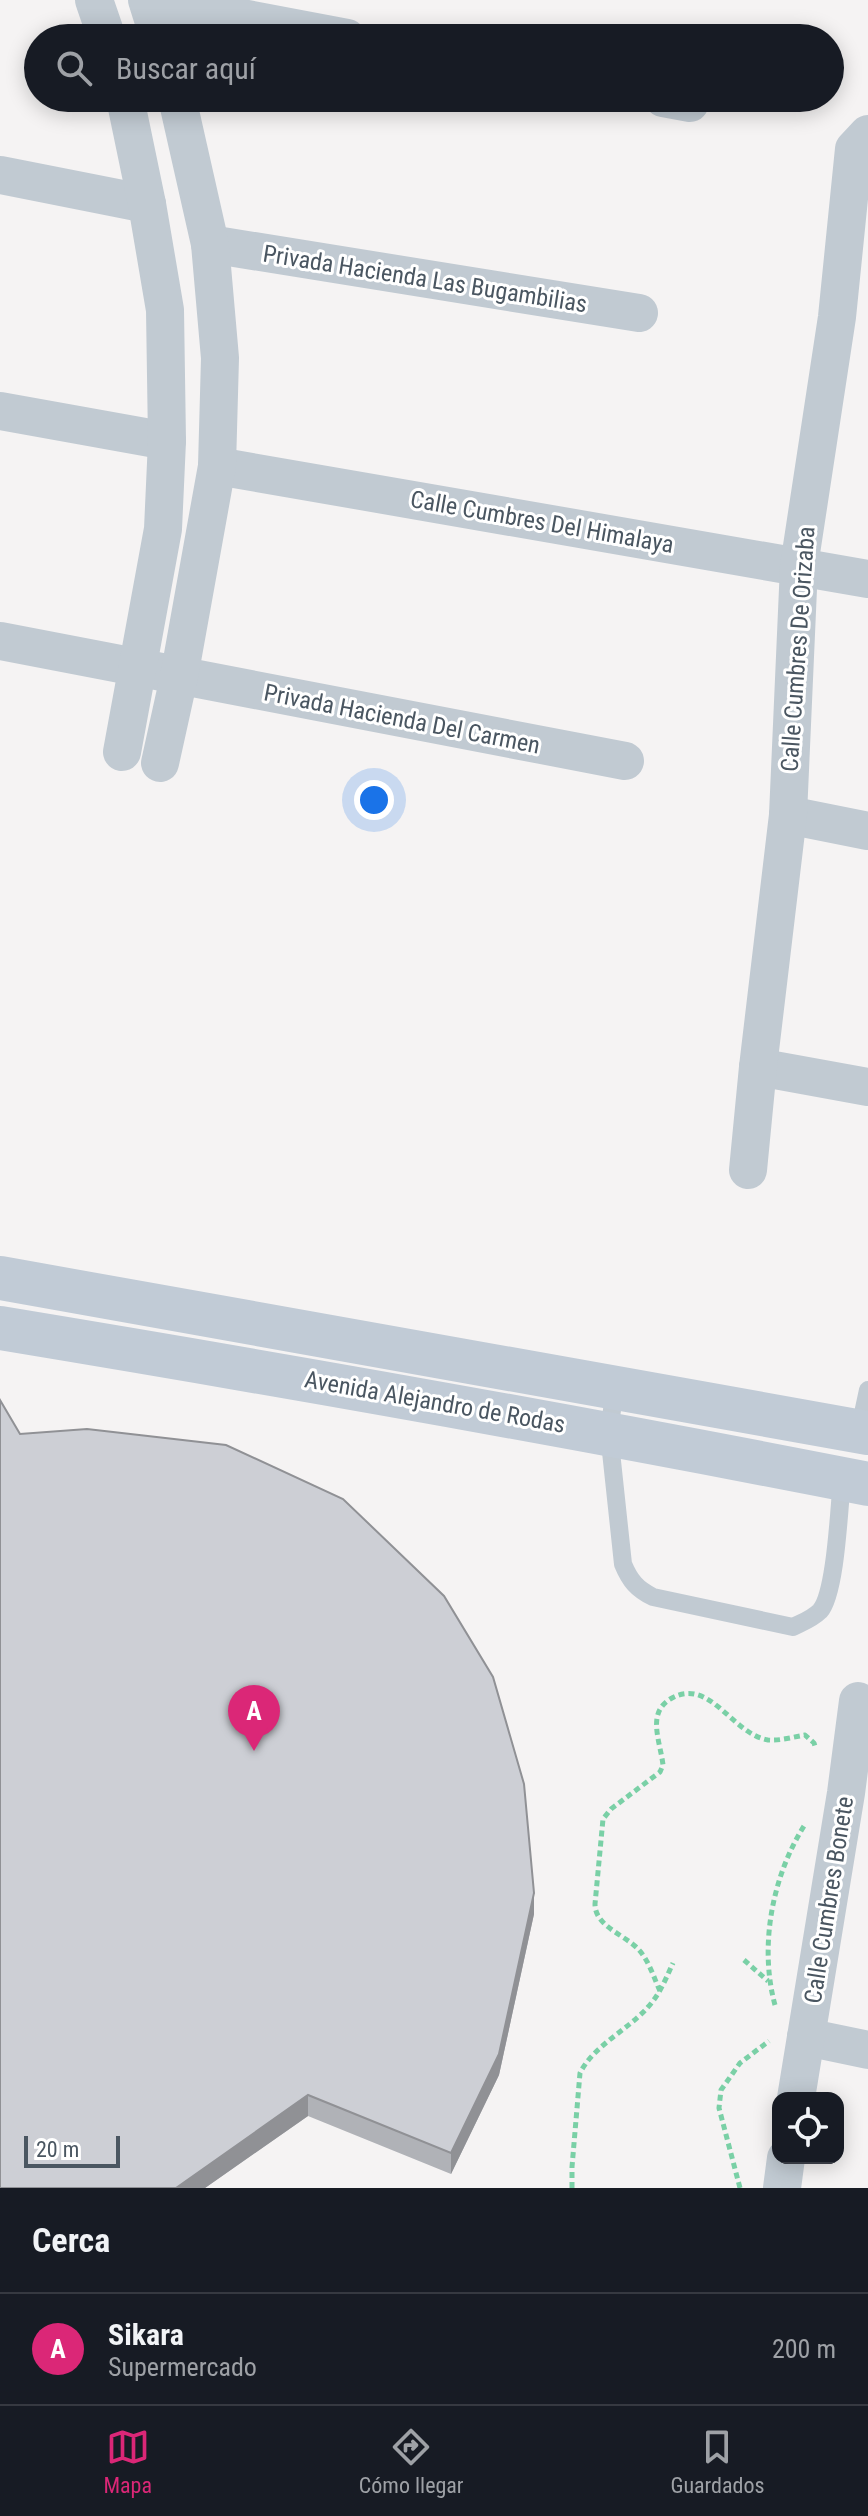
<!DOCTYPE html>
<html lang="es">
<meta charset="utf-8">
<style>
body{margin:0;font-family:"Roboto Condensed",sans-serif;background:#242831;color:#f1f3f6}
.controls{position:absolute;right:24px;bottom:24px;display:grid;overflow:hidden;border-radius:16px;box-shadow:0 4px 20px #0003}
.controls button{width:72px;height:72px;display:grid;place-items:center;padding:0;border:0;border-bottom:2px solid #363941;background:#171b24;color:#f1f3f6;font:40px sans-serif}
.scale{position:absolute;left:24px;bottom:20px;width:96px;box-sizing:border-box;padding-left:8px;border:4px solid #4a5661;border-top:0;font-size:22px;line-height:28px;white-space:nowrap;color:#4a5661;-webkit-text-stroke:6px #fff;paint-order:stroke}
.you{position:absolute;left:374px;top:800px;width:28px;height:28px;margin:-20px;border:6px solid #fff;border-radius:50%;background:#1a73e8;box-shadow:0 0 0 12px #1a73e833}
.badge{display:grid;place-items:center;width:52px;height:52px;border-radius:50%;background:#db2777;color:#fff;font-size:26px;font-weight:700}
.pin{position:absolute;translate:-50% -66px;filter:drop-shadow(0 2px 4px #0008)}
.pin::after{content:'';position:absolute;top:42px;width:28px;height:24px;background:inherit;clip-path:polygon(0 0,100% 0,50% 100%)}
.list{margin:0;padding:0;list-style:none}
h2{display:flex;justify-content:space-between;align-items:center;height:104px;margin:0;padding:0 32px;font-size:34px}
h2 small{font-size:26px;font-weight:400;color:#9ea1a6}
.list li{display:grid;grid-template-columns:52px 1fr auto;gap:24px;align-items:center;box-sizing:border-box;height:112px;padding:0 32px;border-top:2px solid #363941}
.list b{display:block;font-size:30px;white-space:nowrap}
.list p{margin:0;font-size:26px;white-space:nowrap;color:#9ea1a6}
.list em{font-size:26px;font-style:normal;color:#9ea1a6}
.icon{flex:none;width:44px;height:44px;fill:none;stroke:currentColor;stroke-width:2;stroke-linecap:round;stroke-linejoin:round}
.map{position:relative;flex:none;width:868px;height:2188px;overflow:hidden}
.search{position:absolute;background:#171b24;box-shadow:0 4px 20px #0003;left:24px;right:24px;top:24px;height:88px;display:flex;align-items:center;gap:20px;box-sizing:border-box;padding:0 28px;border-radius:44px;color:#9ea1a6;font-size:30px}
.sheet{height:216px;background:#171b24}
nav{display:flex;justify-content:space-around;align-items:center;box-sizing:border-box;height:112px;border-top:2px solid #363941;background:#171b24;font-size:22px;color:#9ea1a6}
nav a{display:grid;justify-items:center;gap:4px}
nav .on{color:#db2777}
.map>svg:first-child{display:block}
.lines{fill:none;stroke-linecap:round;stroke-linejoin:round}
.path{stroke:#7ad0a6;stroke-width:5;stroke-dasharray:6 4;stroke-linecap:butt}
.lane{stroke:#c1cad2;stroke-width:18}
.street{stroke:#c1cad2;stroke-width:38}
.secondary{stroke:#c1cbd6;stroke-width:44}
.wall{fill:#b0b2b7}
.shaded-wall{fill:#909195}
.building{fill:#cdcfd5;stroke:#909195;stroke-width:2}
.labels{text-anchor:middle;stroke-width:6;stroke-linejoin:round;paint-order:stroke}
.street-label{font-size:24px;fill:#4a5661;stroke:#fff}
</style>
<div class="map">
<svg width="868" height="2188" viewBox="0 0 868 2188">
<rect width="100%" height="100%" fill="#f5f3f3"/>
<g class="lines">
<g class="path">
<polyline points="744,1960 768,1981"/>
<path d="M660 1991C654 1978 649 1961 639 1950 626 1935 595 1927 595 1904L603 1819 611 1809 660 1772 663 1765C660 1740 646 1712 672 1698 710 1677 732 1734 768 1740 780 1741 793 1737 805 1735L814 1743 816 1749"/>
<path d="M775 2005C759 1947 772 1877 804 1826"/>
<path d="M572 2188V2167L580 2073C594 2045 628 2030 648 2007 660 1994 666 1978 673 1963"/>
<polyline points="740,2188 719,2108 721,2090 740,2063 769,2041"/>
</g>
<g class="lane">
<path d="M615 1387 609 1433 623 1564C630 1581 637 1589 653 1597L793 1627C803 1622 812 1619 820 1611 836 1593 839 1507 842 1480"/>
<polyline points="859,1432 868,1390"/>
</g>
<g class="street">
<polyline points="94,0 107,38"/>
<polyline points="147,0 159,38"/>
<polyline points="148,0 347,38"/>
<polyline points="663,98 690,103"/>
<polyline points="0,175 147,204"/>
<polyline points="210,244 639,313"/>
<polyline points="0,411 167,441"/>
<polyline points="217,466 868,579"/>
<polyline points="0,641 625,761"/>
<polyline points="122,752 163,529 167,441 165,310 147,204 125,98"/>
<polyline points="160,763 179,677 217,466 220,358 210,244 177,98"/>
<polyline points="788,815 868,831"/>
<polyline points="758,1067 868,1087"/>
<polyline points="748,1170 758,1067 788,815 799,566 837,317 854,149 868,134"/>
<polyline points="806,2037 868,2050"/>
<polyline points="796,2098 846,1793 858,1701"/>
<polyline points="782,2188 786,2158"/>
</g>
<g class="secondary">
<polyline points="0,1278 868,1433"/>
<path d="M0 1328C290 1376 579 1427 868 1484"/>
</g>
</g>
<polygon class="wall" points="20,1434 534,1914 499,2075 451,2174 308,2116 205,2188 0,2188"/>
<g class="shaded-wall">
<polygon points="534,1893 534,1914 499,2075 451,2174 451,2153"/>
<polygon points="308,2095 308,2116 205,2188 176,2188"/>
</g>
<polygon class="building" points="0,1400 20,1434 87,1429 226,1445 343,1499 444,1596 493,1677 524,1784 534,1893 499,2054 451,2153 308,2095 176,2188 0,2188"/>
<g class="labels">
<g class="street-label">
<text transform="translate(425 279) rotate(9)" y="8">Privada Hacienda Las Bugambilias</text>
<text transform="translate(542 522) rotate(10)" y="8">Calle Cumbres Del Himalaya</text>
<text transform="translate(798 649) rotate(-86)" y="8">Calle Cumbres De Orizaba</text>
<text transform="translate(402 719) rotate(11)" y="8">Privada Hacienda Del Carmen</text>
<text transform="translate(435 1402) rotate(10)" y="8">Avenida Alejandro de Rodas</text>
<text transform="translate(829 1900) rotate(-81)" y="8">Calle Cumbres Bonete</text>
</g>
</g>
</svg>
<div class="controls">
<button><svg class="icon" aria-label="locate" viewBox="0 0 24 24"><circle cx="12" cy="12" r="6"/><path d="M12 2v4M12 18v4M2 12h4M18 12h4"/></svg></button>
</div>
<div class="scale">20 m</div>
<div class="you"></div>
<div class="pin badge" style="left:254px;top:1751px">A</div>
<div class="search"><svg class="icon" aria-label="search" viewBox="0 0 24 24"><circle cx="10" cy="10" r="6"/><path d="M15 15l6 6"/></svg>Buscar aquí</div>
</div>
<section class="sheet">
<h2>Cerca<small></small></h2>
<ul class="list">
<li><span class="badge">A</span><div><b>Sikara</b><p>Supermercado</p></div><em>200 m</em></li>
</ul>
</section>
<nav>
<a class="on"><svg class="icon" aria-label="map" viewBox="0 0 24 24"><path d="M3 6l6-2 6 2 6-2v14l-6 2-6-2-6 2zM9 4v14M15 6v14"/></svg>Mapa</a>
<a><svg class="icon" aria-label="directions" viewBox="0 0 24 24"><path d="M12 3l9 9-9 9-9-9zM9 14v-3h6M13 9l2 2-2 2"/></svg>Cómo llegar</a>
<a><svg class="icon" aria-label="saved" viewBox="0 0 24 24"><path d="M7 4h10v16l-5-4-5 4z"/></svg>Guardados</a>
</nav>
